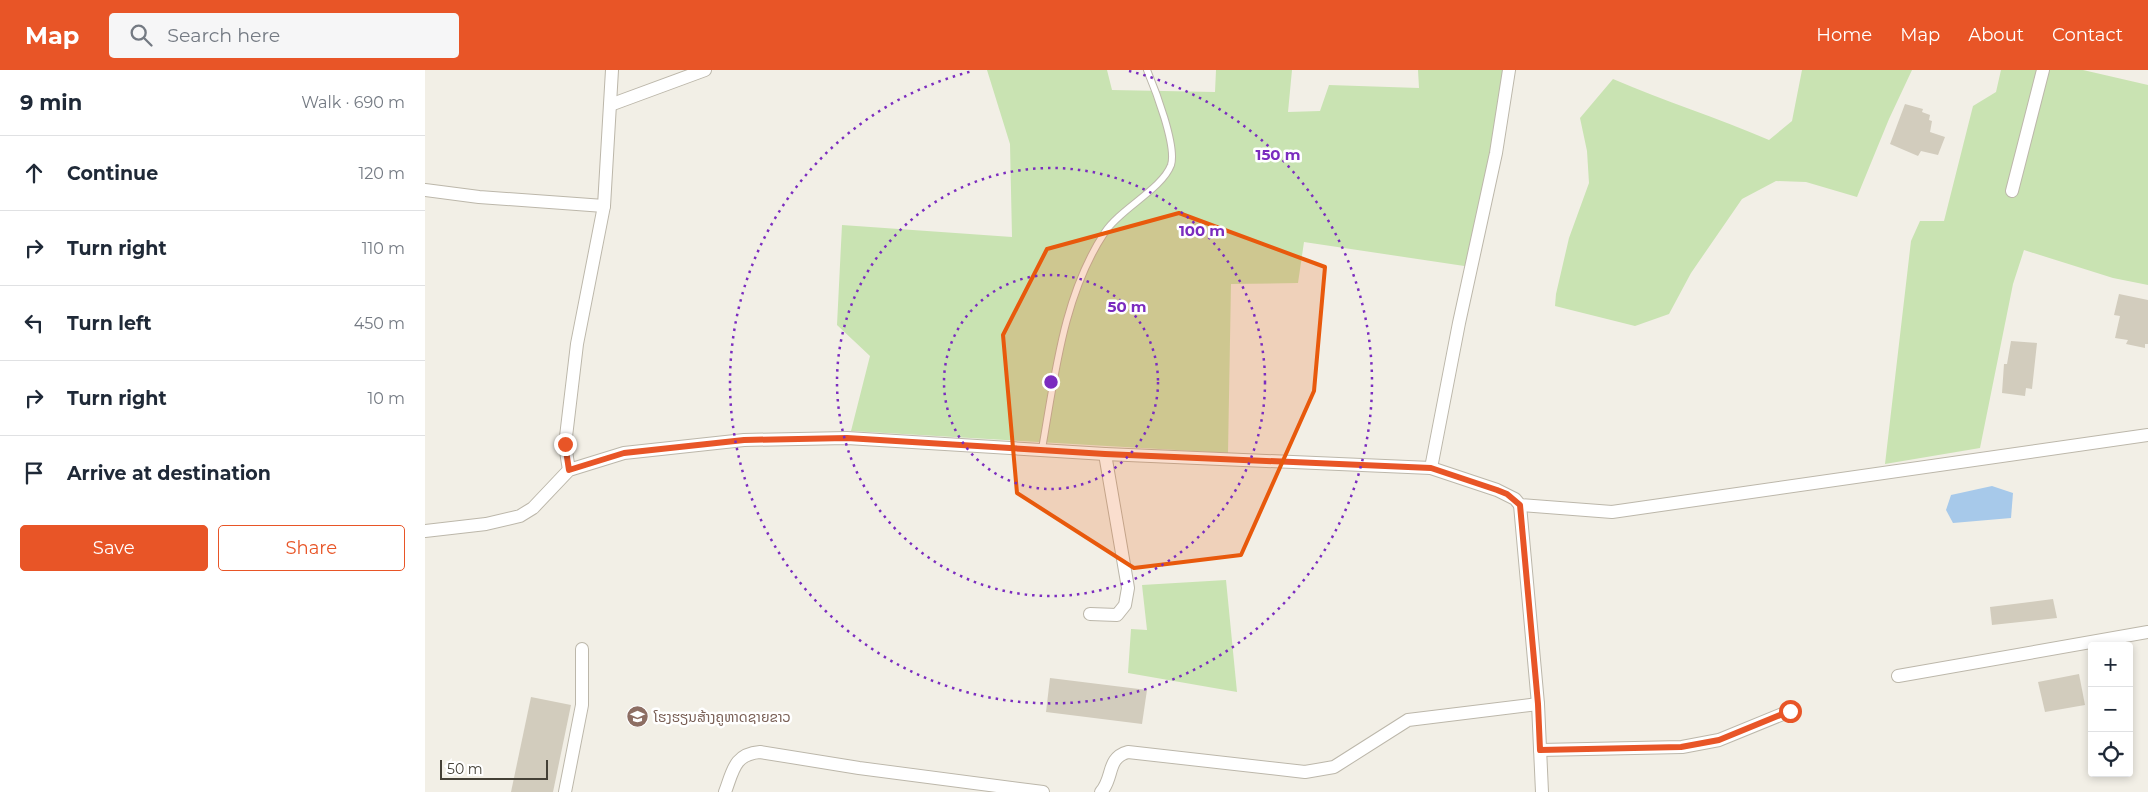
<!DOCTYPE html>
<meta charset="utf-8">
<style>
body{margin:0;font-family:Montserrat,"Noto Sans Lao",sans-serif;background:#f6f6f7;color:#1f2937}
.controls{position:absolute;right:15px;bottom:15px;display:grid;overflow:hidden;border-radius:5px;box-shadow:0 2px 8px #0003}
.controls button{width:45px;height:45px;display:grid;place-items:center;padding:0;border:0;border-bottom:1px solid #e0e1e3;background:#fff;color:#1f2937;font:25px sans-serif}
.scale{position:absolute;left:15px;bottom:12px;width:108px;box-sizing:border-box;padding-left:5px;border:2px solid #444036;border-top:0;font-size:14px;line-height:18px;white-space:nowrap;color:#444036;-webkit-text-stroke:4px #fff;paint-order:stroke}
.stop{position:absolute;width:15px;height:15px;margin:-11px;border:4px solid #e85527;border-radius:50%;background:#fff}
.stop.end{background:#e85527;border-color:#fff;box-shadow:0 1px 5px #0008}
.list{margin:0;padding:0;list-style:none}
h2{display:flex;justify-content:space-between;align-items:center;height:65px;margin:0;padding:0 20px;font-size:21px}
h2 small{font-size:16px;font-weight:400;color:#747a83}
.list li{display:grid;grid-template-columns:32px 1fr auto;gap:15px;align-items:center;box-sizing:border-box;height:75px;padding:0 20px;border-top:1px solid #e0e1e3}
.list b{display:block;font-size:19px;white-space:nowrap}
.list em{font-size:16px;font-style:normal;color:#747a83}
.actions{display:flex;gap:10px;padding:15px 20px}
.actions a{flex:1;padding:11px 0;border:1px solid #e85527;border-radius:5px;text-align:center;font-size:18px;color:#e85527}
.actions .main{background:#e85527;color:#fff}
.icon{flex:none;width:28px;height:28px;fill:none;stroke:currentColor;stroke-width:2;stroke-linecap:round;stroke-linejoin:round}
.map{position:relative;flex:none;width:1723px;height:722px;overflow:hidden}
header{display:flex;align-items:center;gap:30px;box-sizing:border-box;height:70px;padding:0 25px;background:#e85527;color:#fff}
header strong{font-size:24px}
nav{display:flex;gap:28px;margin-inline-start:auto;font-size:18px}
.search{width:350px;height:45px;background:#f6f6f7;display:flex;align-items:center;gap:12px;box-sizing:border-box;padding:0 18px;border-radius:5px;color:#747a83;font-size:19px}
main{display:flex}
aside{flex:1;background:#fff}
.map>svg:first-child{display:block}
.green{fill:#c9e3b2}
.water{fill:#a7c9ea}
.building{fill:#d2ccbd}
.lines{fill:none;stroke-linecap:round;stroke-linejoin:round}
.service-casing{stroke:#bcb7aa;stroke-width:8}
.minor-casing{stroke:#bcb7aa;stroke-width:14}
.service{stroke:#fff;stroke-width:6}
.minor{stroke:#fff;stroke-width:12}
.route{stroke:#e85527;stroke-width:6}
.marked{fill:#e8590c;fill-opacity:0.2;stroke:#e8590c;stroke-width:4;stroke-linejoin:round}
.ring{fill:none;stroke:#7b2cbf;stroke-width:2.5;stroke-dasharray:2.5 5}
.labels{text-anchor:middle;stroke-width:5;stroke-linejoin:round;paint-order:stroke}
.education-label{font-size:14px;fill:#785e54;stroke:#fff;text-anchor:start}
.centre{fill:#7b2cbf;stroke:#fff;stroke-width:2.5}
.ring-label{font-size:15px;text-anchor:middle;font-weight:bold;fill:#7b2cbf;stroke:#fff;stroke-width:5;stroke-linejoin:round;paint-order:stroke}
</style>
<header>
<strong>Map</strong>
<div class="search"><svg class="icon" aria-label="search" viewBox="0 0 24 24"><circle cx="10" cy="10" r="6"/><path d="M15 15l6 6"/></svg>Search here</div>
<nav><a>Home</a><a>Map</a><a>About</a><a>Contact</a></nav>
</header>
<main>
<aside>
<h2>9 min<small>Walk · 690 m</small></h2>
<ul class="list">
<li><svg class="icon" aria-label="ahead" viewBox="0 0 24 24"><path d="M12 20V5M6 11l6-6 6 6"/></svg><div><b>Continue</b></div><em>120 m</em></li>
<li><svg class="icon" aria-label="right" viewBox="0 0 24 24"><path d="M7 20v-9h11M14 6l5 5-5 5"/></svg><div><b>Turn right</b></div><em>110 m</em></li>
<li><svg class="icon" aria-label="left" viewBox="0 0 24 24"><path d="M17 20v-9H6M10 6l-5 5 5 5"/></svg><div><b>Turn left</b></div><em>450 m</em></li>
<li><svg class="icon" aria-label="right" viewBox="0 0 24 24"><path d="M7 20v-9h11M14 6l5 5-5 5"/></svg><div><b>Turn right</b></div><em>10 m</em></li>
<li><svg class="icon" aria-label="arrive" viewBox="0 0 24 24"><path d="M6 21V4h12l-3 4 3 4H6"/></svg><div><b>Arrive at destination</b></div></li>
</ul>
<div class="actions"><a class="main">Save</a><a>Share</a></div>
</aside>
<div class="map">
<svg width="1723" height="722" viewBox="0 0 1723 722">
<rect width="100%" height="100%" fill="#f2efe6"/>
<g class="green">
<polygon points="562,0 682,0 687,20 790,22 791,0 867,0 863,42 895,41 904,15 994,18 993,0 1084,0 1046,197 879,172 873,213 806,214 803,383 426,361 445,286 412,255 417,155 587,167 585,74"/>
<path d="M1377 0H1487L1464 49 1432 127 1381 112 1351 111 1317 129 1266 203 1244 244 1210 256 1130 236 1131 224 1144 168 1164 113 1162 81 1155 48 1188 9C1239 31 1293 48 1344 70L1367 51Z"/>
<polygon points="1576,0 1658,0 1723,15 1723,215 1688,208 1599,180 1588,214 1555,378 1460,394 1486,171 1495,151 1519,151 1548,36 1571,22"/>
<polygon points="801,510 812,622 703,603 706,559 722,560 717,515"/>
</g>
<polygon class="water" points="1567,416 1588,423 1586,448 1528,453 1521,440 1526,425"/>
<g class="building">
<polygon points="1480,34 1498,39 1497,42 1505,45 1504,50 1507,51 1505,62 1520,67 1513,85 1496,81 1493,86 1465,74"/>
<polygon points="1694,224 1723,230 1723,274 1720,274 1720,278 1701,274 1703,270 1690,268 1695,246 1689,245"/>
<polygon points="1586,271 1612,273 1607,319 1601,318 1600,326 1577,323 1579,294 1582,294"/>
<polygon points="1628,529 1632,548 1567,555 1565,537"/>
<polygon points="1654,604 1660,635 1620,642 1613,612"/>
<polygon points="625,608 722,620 717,654 621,642"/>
<polygon points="106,627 146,635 128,722 86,722"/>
</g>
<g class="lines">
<defs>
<path id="service" d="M617 379C630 306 638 225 680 162 695 139 737 119 746 95 752 76 730 19 722 0"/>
<g id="minor">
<polyline points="185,35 280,0"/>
<polyline points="0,120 54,127 179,136"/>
<polyline points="1587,121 1618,0"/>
<polyline points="1006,398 1034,253 1071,83 1084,0"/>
<polyline points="144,400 140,375 152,274 179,136 187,0"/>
<polyline points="1095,435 1113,634 1117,722"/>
<polyline points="0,461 61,454 95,446 108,438 144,400 199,383 319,370 422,368 680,384 1006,398 1072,420 1090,429 1095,435 1187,442 1723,365"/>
<polyline points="665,544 692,545 700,535 703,518 680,384"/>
<polyline points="1473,606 1723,562"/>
<polyline points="1115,680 1257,677 1294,670 1365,641"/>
<polyline points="140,722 157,635 157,579"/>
<path d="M300 722C308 701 309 684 335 682L434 698 618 722"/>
<path d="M676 722C689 708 681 688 703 682L880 702 909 697 983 650 1113 634"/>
</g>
</defs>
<use href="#service" class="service-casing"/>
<use href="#minor" class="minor-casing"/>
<use href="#service" class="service"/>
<use href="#minor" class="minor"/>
</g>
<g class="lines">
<polyline class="route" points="140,374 144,400 199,383 319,370 422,368 680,384 1006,398 1072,420 1082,424 1095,435 1113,634 1115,680 1256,677 1294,670 1365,641"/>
</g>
<path class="marked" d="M754 143 900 197 889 321 816 485 709 498 592 423 578 265 622 179Z"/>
<g class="ring">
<circle cx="626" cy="312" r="107"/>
<circle cx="626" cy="312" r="214"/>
<path d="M704 1A321 321 0 1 1 548 1"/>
</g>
<defs>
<symbol id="school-disc" viewBox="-11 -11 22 22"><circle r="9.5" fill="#8d6e63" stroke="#fff"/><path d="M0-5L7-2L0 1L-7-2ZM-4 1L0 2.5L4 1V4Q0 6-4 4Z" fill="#fff"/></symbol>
</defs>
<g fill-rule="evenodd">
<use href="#school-disc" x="200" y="634" width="25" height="25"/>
</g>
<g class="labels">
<g class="education-label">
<text x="229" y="652">ໂຮງຮຽນສ້າງຄູຫາດຊາຍຂາວ</text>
</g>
</g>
<circle cx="626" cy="312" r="8" class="centre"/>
<g class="ring-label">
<text x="853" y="90">150 m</text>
<text x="777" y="166">100 m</text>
<text x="702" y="242">50 m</text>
</g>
</svg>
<div class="controls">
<button>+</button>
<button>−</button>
<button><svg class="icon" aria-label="locate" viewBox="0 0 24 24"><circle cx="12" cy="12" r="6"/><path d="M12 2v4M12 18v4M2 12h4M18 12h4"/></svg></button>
</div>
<div class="scale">50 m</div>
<div class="stop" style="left:1365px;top:641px"></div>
<div class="stop end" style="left:140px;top:374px"></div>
</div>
</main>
